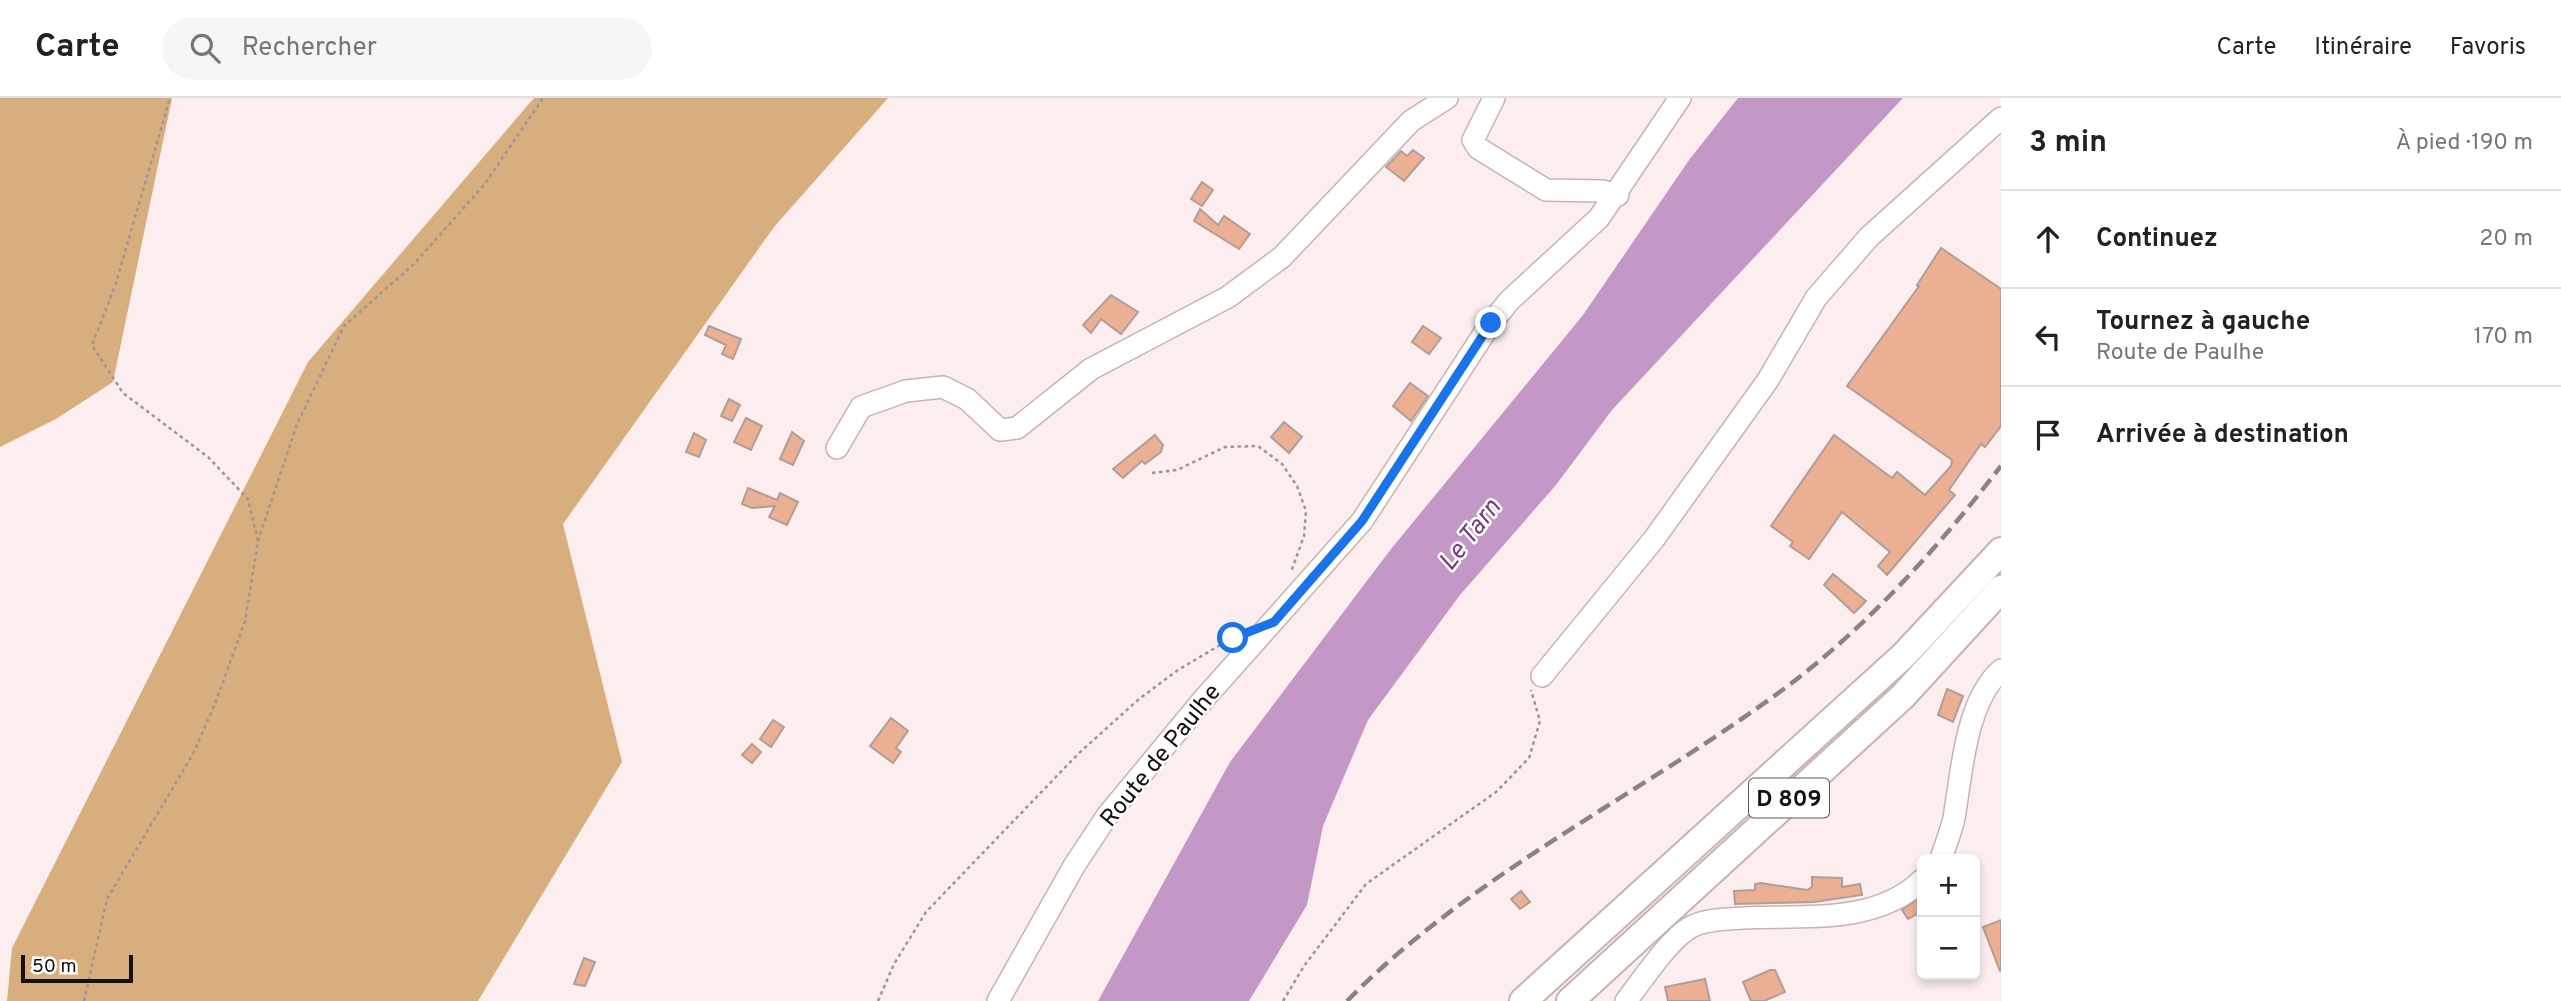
<!DOCTYPE html>
<html lang="fr">
<meta charset="utf-8">
<style>
body{margin:0;font-family:Overpass,sans-serif;background:#f6f6f6;color:#222}
.controls{position:absolute;right:21px;bottom:21px;display:grid;overflow:hidden;border-radius:10px;box-shadow:0 4px 10px #0003}
.controls button{width:63px;height:63px;display:grid;place-items:center;padding:0;border:0;border-bottom:2px solid #e0e0e0;background:#fff;color:#222;font:35px sans-serif}
.scale{position:absolute;left:21px;bottom:18px;width:112px;box-sizing:border-box;padding-left:7px;border:4px solid #181010;border-top:0;font-size:19px;line-height:24px;white-space:nowrap;color:#181010;-webkit-text-stroke:5px #fff;paint-order:stroke}
.stop{position:absolute;width:21px;height:21px;margin:-16px;border:5px solid #1a73e8;border-radius:50%;background:#fff}
.stop.end{background:#1a73e8;border-color:#fff;box-shadow:0 2px 7px #0008}
.list{margin:0;padding:0;list-style:none}
h2{display:flex;justify-content:space-between;align-items:center;height:91px;margin:0;padding:0 28px;font-size:30px}
h2 small{font-size:23px;font-weight:400;color:#767676}
.list li{display:grid;grid-template-columns:46px 1fr auto;gap:21px;align-items:center;box-sizing:border-box;height:98px;padding:0 28px;border-top:2px solid #e0e0e0}
.list b{display:block;font-size:26px;white-space:nowrap}
.list p{margin:0;font-size:23px;white-space:nowrap;color:#767676}
.list em{font-size:23px;font-style:normal;color:#767676}
.icon{flex:none;width:38px;height:38px;fill:none;stroke:currentColor;stroke-width:2;stroke-linecap:round;stroke-linejoin:round}
.map{position:relative;flex:none;width:2001px;height:903px;overflow:hidden}
header{display:flex;align-items:center;gap:42px;box-sizing:border-box;height:98px;padding:0 35px;background:#fff;border-bottom:2px solid #e0e0e0}
header strong{font-size:33px}
nav{display:flex;gap:38px;margin-inline-start:auto;font-size:24px}
.search{width:490px;height:63px;background:#f6f6f6;display:flex;align-items:center;gap:18px;box-sizing:border-box;padding:0 24px;border-radius:38px;color:#767676;font-size:26px}
main{display:flex}
aside{flex:1;background:#fff}
.map>svg:first-child{display:block}
.forest{fill:#d7ae7d}
.water{fill:#c398c6}
.building{fill:#ebaf94;stroke:#b19e96;stroke-width:2}
.lines{fill:none;stroke-linecap:round;stroke-linejoin:round}
.minor-casing{stroke:#c8b2b2;stroke-width:24}
.major-casing{stroke:#c8b2b2;stroke-width:30}
.path{stroke:#a09494;stroke-width:2.5;stroke-dasharray:3.5 3.5;stroke-linecap:butt}
.minor{stroke:#fff;stroke-width:21}
.major{stroke:#fff;stroke-width:26}
.rail{stroke:#8d8282;stroke-width:4.5;stroke-dasharray:14 7;stroke-linecap:butt}
.route{stroke:#1a73e8;stroke-width:9}
.labels{text-anchor:middle;stroke-width:5;stroke-linejoin:round;paint-order:stroke}
.shield{fill:#fff;stroke:#5d5858;stroke-width:2}
.shield-label{font-size:23px;font-weight:bold;fill:#181010}
.street-label{font-size:24px;fill:#181010;stroke:#fff}
.water-label{font-size:26px;font-style:italic;fill:#733e78;stroke:#fff}
</style>
<header>
<strong>Carte</strong>
<div class="search"><svg class="icon" aria-label="search" viewBox="0 0 24 24"><circle cx="10" cy="10" r="6"/><path d="M15 15l6 6"/></svg>Rechercher</div>
<nav><a>Carte</a><a>Itinéraire</a><a>Favoris</a></nav>
</header>
<main>
<div class="map">
<svg width="2001" height="903" viewBox="0 0 2001 903">
<rect width="100%" height="100%" fill="#fceeee"/>
<g class="forest">
<polygon points="0,0 172,0 113,284 56,321 0,349"/>
<polygon points="534,0 888,0 774,129 563,426 622,664 478,903 7,903 12,850 308,264"/>
</g>
<polygon class="water" points="1738,0 1903,0 1612,312 1556,387 1460,497 1368,622 1323,728 1307,807 1249,903 1098,903 1230,664 1391,451 1583,217 1689,62"/>
<g class="building">
<polygon points="1413,52 1424,60 1404,83 1386,69 1401,53 1407,58"/>
<polygon points="1202,84 1213,92 1202,108 1191,101"/>
<polygon points="1200,111 1218,127 1224,118 1250,136 1239,151 1194,123"/>
<polygon points="1941,150 2001,191 2001,328 1985,349 1981,346 1949,392 1955,397 1887,477 1878,468 1890,454 1842,414 1809,461 1790,448 1793,444 1771,428 1834,337 1892,380 1897,374 1925,397 1951,368 1952,362 1847,288 1919,188 1917,187"/>
<polygon points="1111,197 1138,214 1121,236 1101,221 1091,235 1083,227"/>
<polygon points="709,228 741,241 733,261 722,256 726,247 705,237"/>
<polygon points="1423,228 1441,240 1429,256 1412,244"/>
<polygon points="1410,285 1428,298 1411,323 1393,308"/>
<polygon points="729,301 740,307 732,323 721,318"/>
<polygon points="746,320 762,328 751,352 734,344"/>
<polygon points="1284,324 1302,339 1289,355 1271,339"/>
<polygon points="792,334 804,343 793,367 780,361"/>
<polygon points="694,335 706,342 699,359 686,354"/>
<polygon points="1155,337 1163,347 1161,354 1145,366 1142,363 1123,380 1113,371"/>
<polygon points="748,390 777,402 780,395 798,404 787,427 769,419 775,408 752,410 742,406"/>
<polygon points="1833,476 1866,503 1854,515 1824,487"/>
<polygon points="1947,591 1963,598 1953,624 1938,617"/>
<polygon points="891,620 908,633 896,650 901,654 893,665 870,648"/>
<polygon points="773,622 784,629 771,649 760,641"/>
<polygon points="752,646 761,654 752,665 742,657"/>
<polygon points="1812,779 1842,780 1842,789 1860,786 1862,797 1814,804 1735,806 1734,793 1755,792 1755,786 1761,785 1807,792 1812,789"/>
<polygon points="1521,793 1530,804 1520,811 1511,801"/>
<polygon points="1922,798 1922,813 1908,821 1902,812"/>
<polygon points="2001,822 2001,873 2000,873 1983,829"/>
<polygon points="584,860 595,864 585,888 574,886"/>
<polygon points="1770,872 1775,872 1785,894 1764,903 1751,903 1743,884"/>
<polygon points="1705,881 1710,903 1668,903 1665,889"/>
</g>
<g class="lines">
<defs>
<g id="minor">
<polyline points="1494,0 1473,42 1478,50 1546,92 1602,93 1618,97"/>
<polyline points="837,350 861,309 906,293 943,289 967,301 1000,332 1017,330 1091,271 1228,199 1282,159 1411,23 1447,0"/>
<polyline points="1542,578 1654,441 1768,282 1816,200 1869,139 2001,20"/>
<path d="M1941 761C1945 748 1951 734 1954 720 1962 674 1965 605 2001 572"/>
<polyline points="998,903 1074,768 1107,718 1203,602 1362,423 1491,225 1510,202 1599,120 1680,0"/>
<path d="M1626 903C1642 883 1672 836 1695 827 1709 821 1727 821 1743 820 1803 817 1876 827 1922 782"/>
</g>
<g id="major">
<polyline points="1523,903 1904,557 2001,453"/>
<polyline points="1570,903 1902,599 2001,491"/>
</g>
</defs>
<use href="#minor" class="minor-casing"/>
<use href="#major" class="major-casing"/>
<g class="path">
<polyline points="1152,375 1177,372 1225,349 1258,348 1282,366 1297,388 1306,413 1304,438 1291,474"/>
<polyline points="258,443 297,326 344,228 414,166 484,87 543,0"/>
<polyline points="84,903 107,801 193,656 215,606 245,523 258,443 248,401 208,359 123,295 92,247 115,188 170,0"/>
<polyline points="878,903 894,866 926,814 1078,656 1139,601 1178,572 1232,540"/>
<polyline points="1283,903 1304,868 1366,786 1496,694 1529,660 1540,623 1531,592"/>
</g>
<use href="#minor" class="minor"/>
<use href="#major" class="major"/>
<path class="rail" d="M1347 903C1469 779 1630 702 1770 601 1860 537 1934 455 2001 368"/>
</g>
<g class="lines">
<polyline class="route" points="1233,540 1274,524 1362,423 1491,225"/>
</g>
<g class="labels">
<rect class="shield" x="1749" y="680.5" width="80" height="39" rx="5"/>
<g class="shield-label">
<text x="1789" y="708">D 809</text>
</g>
<g class="street-label">
<text transform="translate(1160 657) rotate(-51)" y="8">Route de Paulhe</text>
</g>
<g class="water-label">
<text transform="translate(1469 436) rotate(-52)" y="9">Le Tarn</text>
</g>
</g>
</svg>
<div class="controls">
<button>+</button>
<button>−</button>
</div>
<div class="scale">50 m</div>
<div class="stop" style="left:1233px;top:540px"></div>
<div class="stop end" style="left:1491px;top:225px"></div>
</div>
<aside>
<h2>3 min<small>À pied · 190 m</small></h2>
<ul class="list">
<li><svg class="icon" aria-label="ahead" viewBox="0 0 24 24"><path d="M12 20V5M6 11l6-6 6 6"/></svg><div><b>Continuez</b></div><em>20 m</em></li>
<li><svg class="icon" aria-label="left" viewBox="0 0 24 24"><path d="M17 20v-9H6M10 6l-5 5 5 5"/></svg><div><b>Tournez à gauche</b><p>Route de Paulhe</p></div><em>170 m</em></li>
<li><svg class="icon" aria-label="arrive" viewBox="0 0 24 24"><path d="M6 21V4h12l-3 4 3 4H6"/></svg><div><b>Arrivée à destination</b></div></li>
</ul>
</aside>
</main>
